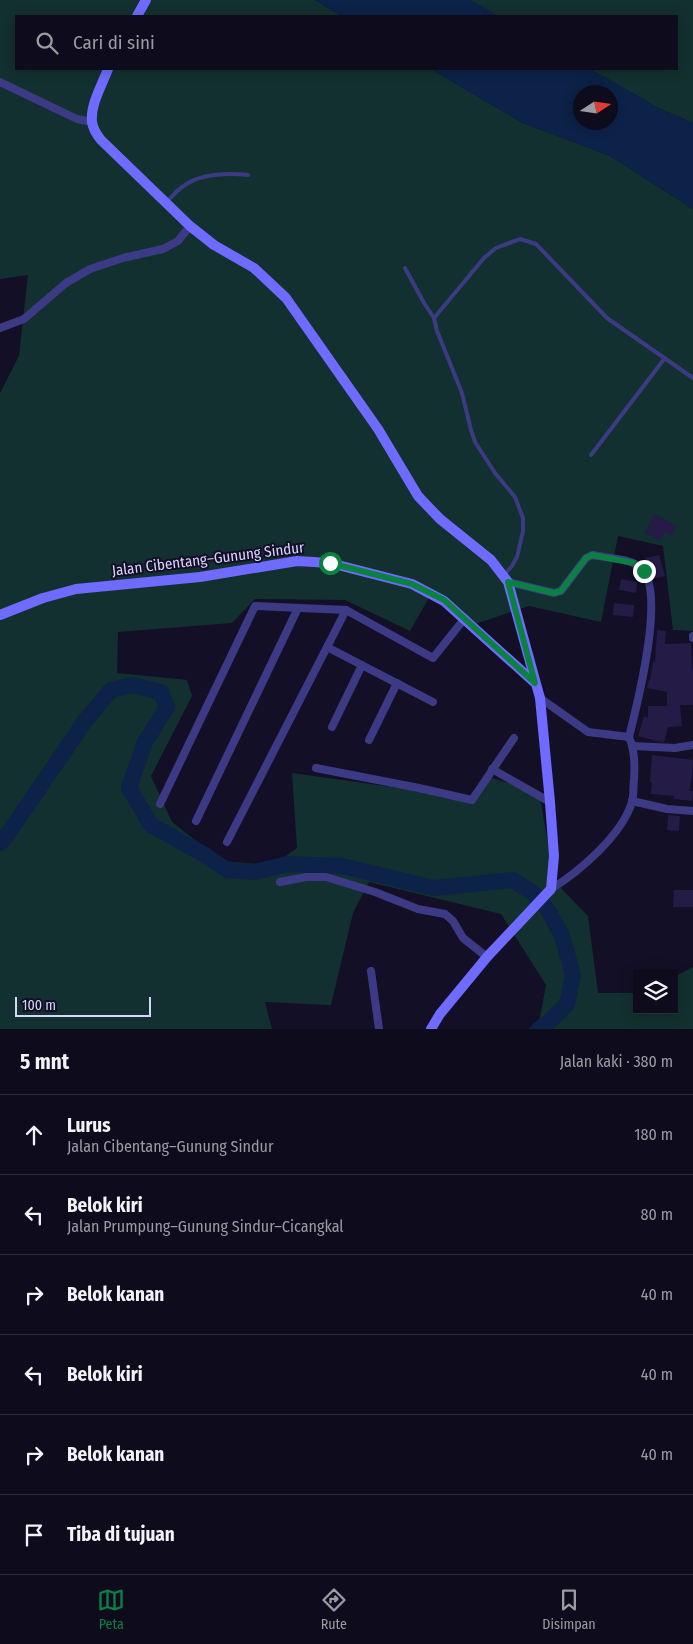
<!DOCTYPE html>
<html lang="id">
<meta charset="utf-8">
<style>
body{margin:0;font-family:"Fira Sans Condensed",sans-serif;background:#1c1929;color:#f1f3f6}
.controls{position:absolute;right:15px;bottom:15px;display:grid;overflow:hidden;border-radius:0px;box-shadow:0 2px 12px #0003}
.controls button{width:45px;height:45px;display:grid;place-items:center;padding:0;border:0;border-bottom:1px solid #2e2b3b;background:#0e0b1c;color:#f1f3f6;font:25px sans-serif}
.compass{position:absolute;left:573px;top:85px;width:45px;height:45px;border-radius:50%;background:#0e0b1c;box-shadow:0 2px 12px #0003;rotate:78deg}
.scale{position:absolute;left:15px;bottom:12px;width:136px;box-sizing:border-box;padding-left:5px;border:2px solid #d9d4ff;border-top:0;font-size:14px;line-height:18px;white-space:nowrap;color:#d9d4ff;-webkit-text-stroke:4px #130f26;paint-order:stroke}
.stop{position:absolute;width:15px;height:15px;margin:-11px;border:4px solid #0b8043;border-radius:50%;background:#fff}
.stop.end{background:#0b8043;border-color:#fff;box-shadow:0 1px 5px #0008}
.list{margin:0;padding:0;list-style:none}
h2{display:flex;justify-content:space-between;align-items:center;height:65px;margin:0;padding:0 20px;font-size:21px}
h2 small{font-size:16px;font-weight:400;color:#9b9ba3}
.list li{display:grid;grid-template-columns:32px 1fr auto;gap:15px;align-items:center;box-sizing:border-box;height:80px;padding:0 20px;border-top:1px solid #2e2b3b}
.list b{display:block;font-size:19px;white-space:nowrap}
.list p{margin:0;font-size:16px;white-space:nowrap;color:#9b9ba3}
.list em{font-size:16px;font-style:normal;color:#9b9ba3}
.icon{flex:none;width:28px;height:28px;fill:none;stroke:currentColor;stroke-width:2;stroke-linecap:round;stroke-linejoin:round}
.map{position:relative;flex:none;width:693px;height:1029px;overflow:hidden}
.search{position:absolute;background:#0e0b1c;box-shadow:0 2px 12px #0003;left:15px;right:15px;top:15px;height:55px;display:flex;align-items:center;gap:12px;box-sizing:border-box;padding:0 18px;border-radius:0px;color:#9b9ba3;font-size:19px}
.sheet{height:545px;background:#0e0b1c}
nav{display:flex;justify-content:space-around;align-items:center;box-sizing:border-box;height:70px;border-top:1px solid #2e2b3b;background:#0e0b1c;font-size:14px;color:#9b9ba3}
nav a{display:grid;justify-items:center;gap:2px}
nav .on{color:#0b8043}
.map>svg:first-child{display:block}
.green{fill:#12302f}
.water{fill:#0c2248;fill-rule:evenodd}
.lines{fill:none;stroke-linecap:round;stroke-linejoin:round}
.river{stroke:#0c2248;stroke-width:16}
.building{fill:#241b47}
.lane{stroke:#3d3a85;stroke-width:4}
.street{stroke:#3d3a85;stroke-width:8}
.secondary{stroke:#6f6bff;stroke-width:10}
.route{stroke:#0b8043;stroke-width:6}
.labels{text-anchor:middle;stroke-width:4;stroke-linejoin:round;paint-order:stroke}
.street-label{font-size:15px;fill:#d9d4ff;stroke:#130f26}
</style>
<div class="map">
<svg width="693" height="1029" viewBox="0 0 693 1029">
<rect width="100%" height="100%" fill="#130f26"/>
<g class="green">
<polygon points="0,0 315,0 342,16 16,16 16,69 431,69 521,122 610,156 693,209 693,631 673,630 663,546 618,536 601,622 529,606 472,625 430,596 410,631 345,600 255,599 232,623 118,632 117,673 187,680 192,696 151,776 172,822 222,861 273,865 297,848 292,773 471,798 490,777 539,793 555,882 588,916 598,993 637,993 637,1010 674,1010 674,977 693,967 693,1029 529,1029 540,1018 546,985 501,914 369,882 353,913 331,1005 265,1002 272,1029 0,1029 0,393 19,356 28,275 0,279"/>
<polygon points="470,0 693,0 693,123 660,109 590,69 677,69 677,16 498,16"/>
</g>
<g class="water">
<polygon points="315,0 470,0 498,16 342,16"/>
<path d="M431 69H590L660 109 693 123V209L610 156 521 122ZM580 92H610V122H580Z"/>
</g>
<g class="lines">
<polyline class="river" points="0,843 5,838 85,721 111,690 132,685 161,692 167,707 145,742 129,788 151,825 205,855 227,870 255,872 287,864 342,866 434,888 513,880 532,892 548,910 562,936 573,975 567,1004 547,1024 539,1029"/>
</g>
<g class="building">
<polygon points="654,514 677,526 672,536 665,532 661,541 645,533"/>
<polygon points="659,555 665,576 653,579 645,558"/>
<polygon points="621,579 637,582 636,593 619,590"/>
<polygon points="614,603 634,605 633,617 613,615"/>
<polygon points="657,630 666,631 665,644 691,643 692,670 693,669 693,705 680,705 682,726 668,727 664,742 655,741 638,736 644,716 648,718 648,706 667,706 667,692 647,688 649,680 650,680 653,662 655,662"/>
<polygon points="652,755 693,760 692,777 689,791 693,791 692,801 674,799 674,796 651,794 652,783 650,782"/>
<polygon points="668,815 680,816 679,831 667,830"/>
<polygon points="674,890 693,890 693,907 673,907"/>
</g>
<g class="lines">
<g class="lane">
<path d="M167 201C173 196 178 189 185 185 203 173 227 173 248 175"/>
<polyline points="405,268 424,303 434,318 437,331 462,393 471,430 475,442 495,473 515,497 523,518 523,531 517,557 512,566 503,576"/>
<polyline points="434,318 484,258 496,248 520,239 536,244 607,318 693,378"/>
<polyline points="591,455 665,358"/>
</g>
<g class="street">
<polyline points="0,82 77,119 92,122"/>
<polyline points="0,328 24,319 66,283 90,269 123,258 163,249 178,241 190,226"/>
<path d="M508 582 554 593 561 591 586 558 592 555C607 558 633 558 643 570 665 597 637 705 629 737"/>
<polyline points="693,636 693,638"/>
<polyline points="327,647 433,702"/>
<path d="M540 698 588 732 629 737C635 750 635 765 634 779 633 786 634 795 632 802 622 835 579 872 551 889"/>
<polyline points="332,727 362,665"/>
<polyline points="369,740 397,683"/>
<polyline points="633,746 675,748 693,745"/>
<polyline points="316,768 419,788 472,800 514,738"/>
<polyline points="492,769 550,802"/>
<polyline points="632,801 667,809 693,811"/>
<polyline points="160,804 255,606 346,610"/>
<polyline points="196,821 298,608"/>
<polyline points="227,842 346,610 433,658 465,618"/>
<polyline points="280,882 306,877 326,877 375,892 418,909 445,914 453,921 463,938 487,957"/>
<polyline points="371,971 379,1029"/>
</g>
<g class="secondary">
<polyline points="137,16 146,0"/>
<path d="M108 69C102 85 90 105 92 122 93 129 97 135 101 140L190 226 214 245 254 268 286 298 378 429 418 496 440 519 491 560 508 582 540 698 550 802 554 856 551 889 487 957 440 1014 431 1029"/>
<polyline points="0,615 43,598 76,589 200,577 297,561 330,563 412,584 444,601 534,682"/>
</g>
</g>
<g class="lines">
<polyline class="route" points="330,563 412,584 444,600 535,683 508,582 554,593 561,591 586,558 592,555 634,563 644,571"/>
</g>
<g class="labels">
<g class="street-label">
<text transform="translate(208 559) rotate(-7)" y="5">Jalan Cibentang–Gunung Sindur</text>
</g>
</g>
</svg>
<div class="controls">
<button><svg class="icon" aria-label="layers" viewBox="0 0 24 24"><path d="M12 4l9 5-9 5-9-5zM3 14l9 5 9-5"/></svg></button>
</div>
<svg class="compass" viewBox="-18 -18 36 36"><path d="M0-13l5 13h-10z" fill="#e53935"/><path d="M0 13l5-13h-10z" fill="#9b9ba3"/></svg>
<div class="scale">100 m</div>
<div class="stop" style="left:330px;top:563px"></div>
<div class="stop end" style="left:644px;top:571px"></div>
<div class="search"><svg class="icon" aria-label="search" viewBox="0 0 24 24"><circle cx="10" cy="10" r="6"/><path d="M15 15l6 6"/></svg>Cari di sini</div>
</div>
<section class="sheet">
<h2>5 mnt<small>Jalan kaki · 380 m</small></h2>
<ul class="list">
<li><svg class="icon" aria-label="ahead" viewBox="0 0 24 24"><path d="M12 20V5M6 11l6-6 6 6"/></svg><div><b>Lurus</b><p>Jalan Cibentang–Gunung Sindur</p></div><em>180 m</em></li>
<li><svg class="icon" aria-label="left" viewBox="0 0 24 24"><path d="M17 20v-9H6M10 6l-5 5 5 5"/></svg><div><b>Belok kiri</b><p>Jalan Prumpung–Gunung Sindur–Cicangkal</p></div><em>80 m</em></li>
<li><svg class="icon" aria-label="right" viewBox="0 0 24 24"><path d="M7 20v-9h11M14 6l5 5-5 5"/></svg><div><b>Belok kanan</b></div><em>40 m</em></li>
<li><svg class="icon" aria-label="left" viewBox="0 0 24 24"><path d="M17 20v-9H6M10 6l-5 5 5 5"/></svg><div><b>Belok kiri</b></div><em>40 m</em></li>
<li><svg class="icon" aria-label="right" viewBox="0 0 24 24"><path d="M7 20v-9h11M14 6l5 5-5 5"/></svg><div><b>Belok kanan</b></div><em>40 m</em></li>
<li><svg class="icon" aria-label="arrive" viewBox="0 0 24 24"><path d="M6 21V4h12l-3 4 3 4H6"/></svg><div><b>Tiba di tujuan</b></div></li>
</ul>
</section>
<nav>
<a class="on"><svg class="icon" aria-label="map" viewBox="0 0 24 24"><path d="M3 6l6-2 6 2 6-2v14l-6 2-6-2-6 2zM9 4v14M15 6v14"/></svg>Peta</a>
<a><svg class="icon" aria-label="directions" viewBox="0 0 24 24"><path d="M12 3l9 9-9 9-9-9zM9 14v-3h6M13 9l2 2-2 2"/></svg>Rute</a>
<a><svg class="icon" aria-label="saved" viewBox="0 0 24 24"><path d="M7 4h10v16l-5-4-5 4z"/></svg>Disimpan</a>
</nav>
